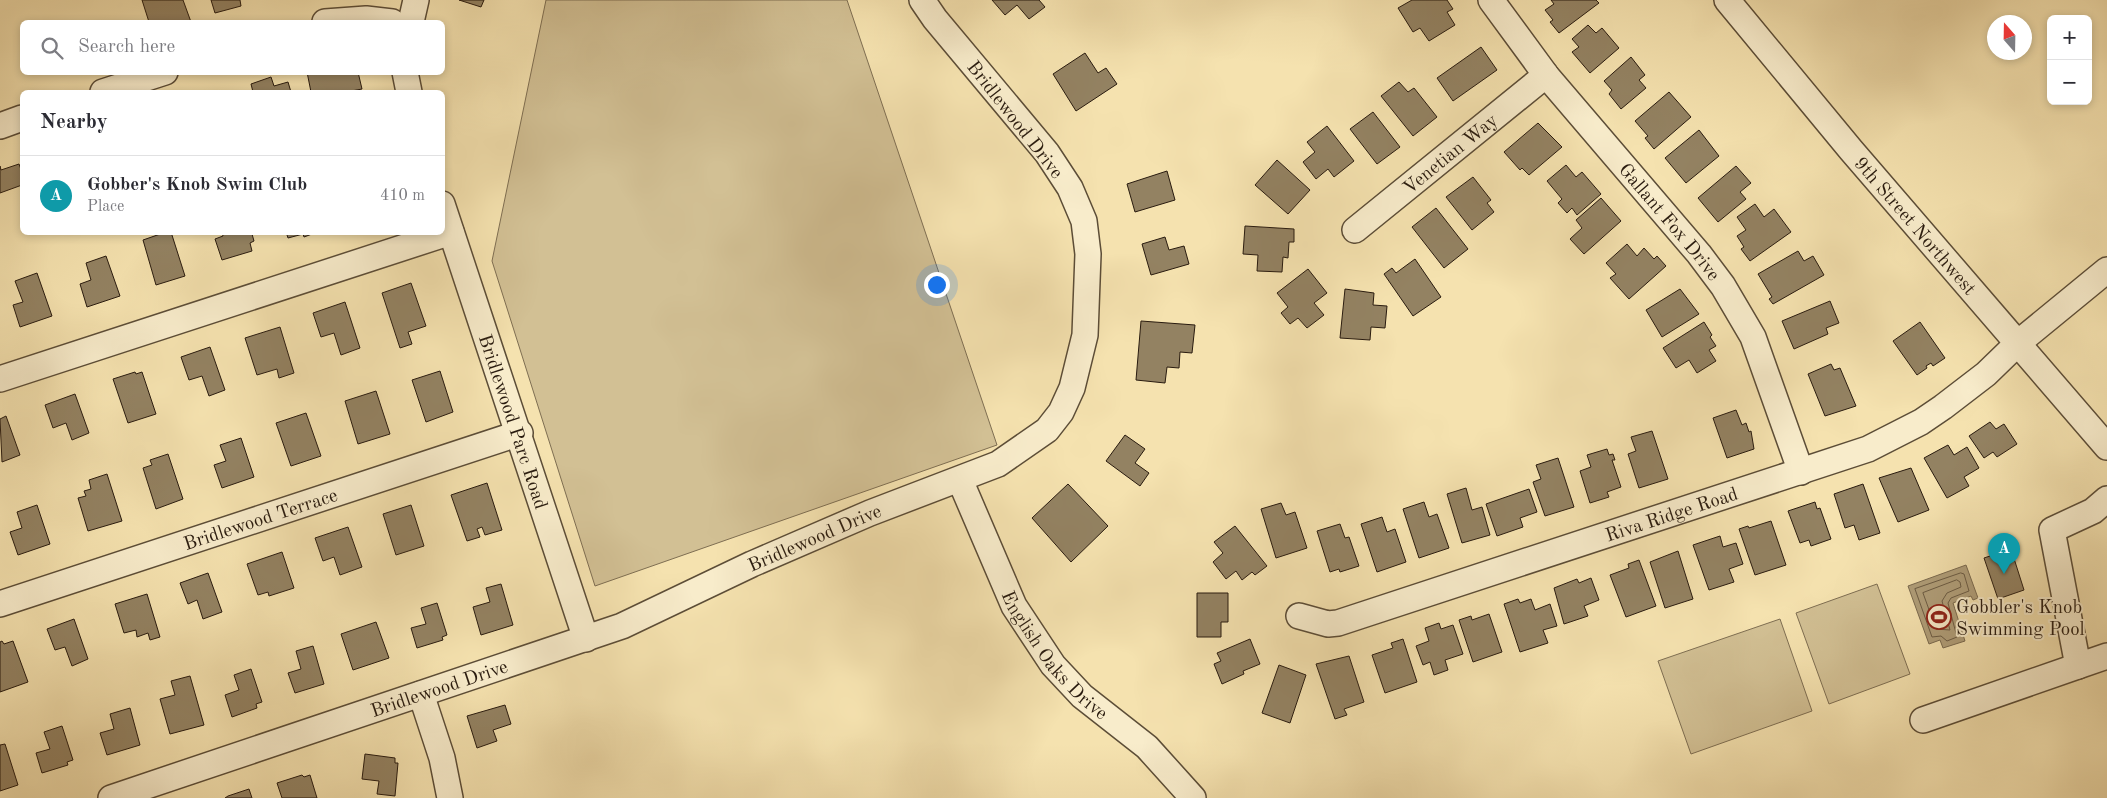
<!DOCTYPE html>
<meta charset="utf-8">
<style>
body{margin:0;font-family:"Old Standard TT",serif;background:#f2f2f3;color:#2b2b33}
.controls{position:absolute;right:15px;top:15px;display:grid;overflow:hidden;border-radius:8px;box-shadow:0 2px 8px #0003}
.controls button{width:45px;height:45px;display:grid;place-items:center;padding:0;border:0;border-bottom:1px solid #e1e1e2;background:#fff;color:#2b2b33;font:25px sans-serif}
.compass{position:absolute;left:1987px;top:15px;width:45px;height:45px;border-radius:50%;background:#fff;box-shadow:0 2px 8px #0003;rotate:340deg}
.you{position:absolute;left:936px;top:284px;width:18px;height:18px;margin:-12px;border:4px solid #fff;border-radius:50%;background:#1a73e8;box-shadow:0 0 0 8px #1a73e833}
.badge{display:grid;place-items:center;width:32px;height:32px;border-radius:50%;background:#8f2418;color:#fff;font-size:16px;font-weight:700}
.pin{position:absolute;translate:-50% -41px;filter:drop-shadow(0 1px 2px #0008)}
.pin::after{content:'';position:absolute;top:26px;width:18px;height:15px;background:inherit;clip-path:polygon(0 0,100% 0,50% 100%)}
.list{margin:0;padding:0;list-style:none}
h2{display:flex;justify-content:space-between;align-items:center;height:65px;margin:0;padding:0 20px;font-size:21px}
h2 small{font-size:16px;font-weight:400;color:#7c7c81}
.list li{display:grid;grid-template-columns:32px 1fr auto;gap:15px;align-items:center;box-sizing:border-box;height:80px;padding:0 20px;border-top:1px solid #e1e1e2}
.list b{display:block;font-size:19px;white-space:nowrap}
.list p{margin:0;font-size:16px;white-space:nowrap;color:#7c7c81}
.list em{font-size:16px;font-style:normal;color:#7c7c81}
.icon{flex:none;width:28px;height:28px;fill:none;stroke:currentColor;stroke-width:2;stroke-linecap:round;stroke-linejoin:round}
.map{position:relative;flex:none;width:2107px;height:798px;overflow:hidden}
.search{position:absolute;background:#fff;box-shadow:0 2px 8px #0003;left:20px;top:20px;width:425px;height:55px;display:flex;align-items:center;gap:12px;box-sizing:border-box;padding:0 18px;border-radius:8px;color:#7c7c81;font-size:19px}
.panel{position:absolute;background:#fff;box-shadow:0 2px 8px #0003;left:20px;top:90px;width:425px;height:145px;border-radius:8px}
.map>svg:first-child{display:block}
.green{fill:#d2c094;stroke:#7e6e52}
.water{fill:#b09e79;stroke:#7a6a4f}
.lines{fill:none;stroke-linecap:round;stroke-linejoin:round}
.shore{stroke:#6c5c44;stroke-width:1}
.building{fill:#938262;stroke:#291b0f}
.minor-casing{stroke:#5c4d37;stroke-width:28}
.minor{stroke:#f8eccb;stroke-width:25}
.labels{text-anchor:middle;stroke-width:4;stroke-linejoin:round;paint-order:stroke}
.street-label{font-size:19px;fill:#291b0f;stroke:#f8eccb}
.poi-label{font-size:19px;fill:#291b0f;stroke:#f8eccb;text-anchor:start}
</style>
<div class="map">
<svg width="2107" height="798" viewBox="0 0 2107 798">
<rect width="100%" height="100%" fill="#f5e2af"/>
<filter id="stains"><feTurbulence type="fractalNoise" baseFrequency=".004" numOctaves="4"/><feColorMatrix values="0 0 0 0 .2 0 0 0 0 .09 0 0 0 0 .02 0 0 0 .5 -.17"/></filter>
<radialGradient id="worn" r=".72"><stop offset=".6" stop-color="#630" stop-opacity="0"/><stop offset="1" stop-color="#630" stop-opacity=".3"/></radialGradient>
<g class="green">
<polygon points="546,0 847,0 997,445 595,586 492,261"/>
<polygon points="1877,584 1910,674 1829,704 1796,613"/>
<polygon points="1780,619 1812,711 1691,754 1658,661"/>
</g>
<polygon class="water" points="1966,565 1978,598 1973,600 1971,596 1953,603 1965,641 1943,648 1940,640 1929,644 1908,586"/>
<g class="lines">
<g class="shore">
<polygon points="1961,573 1964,574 1969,591 1951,598 1948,603 1957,637 1947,641 1941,636 1932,637 1915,589"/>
<polygon points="1957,580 1960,582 1961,587 1947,593 1942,601 1950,630 1936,629 1923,593"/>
</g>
</g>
<g class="building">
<polygon points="142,0 183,0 191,22 149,22"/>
<polygon points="211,0 240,0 241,6 215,13"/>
<polygon points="459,0 484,0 481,7"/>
<polygon points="992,0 1039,0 1045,7 1029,19 1017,5 1005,15"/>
<polygon points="1412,0 1447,0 1453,9 1447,12 1455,25 1429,41 1420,28 1413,32 1398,8"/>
<polygon points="1551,0 1596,0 1599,3 1559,33 1550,22 1553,20 1545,10 1554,4"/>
<polygon points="1588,25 1596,33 1602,28 1619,48 1590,73 1572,52 1579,47 1572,39"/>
<polygon points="1481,47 1497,70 1453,101 1437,78"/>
<polygon points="1085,53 1098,73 1106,68 1117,84 1076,111 1053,74"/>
<polygon points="1631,57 1645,75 1639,80 1646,88 1621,109 1609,94 1612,90 1604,81"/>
<polygon points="307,72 358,72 362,89 346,92 311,92"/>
<polygon points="271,77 274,86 288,82 291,92 253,92 251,84"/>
<polygon points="1399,82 1408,92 1414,88 1437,117 1413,136 1381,96"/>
<polygon points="1669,92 1691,117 1654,149 1645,138 1648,136 1635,121"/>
<polygon points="1373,112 1400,147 1377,164 1350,129"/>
<polygon points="1538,123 1562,147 1529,175 1522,168 1520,170 1504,152"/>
<polygon points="1327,126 1354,161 1334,177 1328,169 1316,179 1303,162 1315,152 1307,142"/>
<polygon points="1699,130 1719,156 1686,183 1665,158"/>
<polygon points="1277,160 1310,190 1288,214 1255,185"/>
<polygon points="19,164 22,172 22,185 0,193 0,166 1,170"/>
<polygon points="1566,165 1576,177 1582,172 1601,194 1577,215 1572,208 1567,213 1558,203 1562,199 1547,181"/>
<polygon points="1736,166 1751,183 1740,192 1746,199 1718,222 1698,198"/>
<polygon points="1167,171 1175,200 1135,212 1127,184"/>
<polygon points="1473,177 1491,200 1487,203 1494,212 1472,230 1446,197"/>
<polygon points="1601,198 1621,221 1584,254 1570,239 1582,228 1576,220"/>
<polygon points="1755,204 1764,217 1774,209 1791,232 1750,261 1741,249 1744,247 1737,236 1746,230 1737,217"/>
<polygon points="1436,208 1468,249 1444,268 1412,227"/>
<polygon points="1245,226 1294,229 1294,242 1289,242 1288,258 1283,257 1282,272 1257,271 1258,255 1243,254"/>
<polygon points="166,232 171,232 185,276 156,285 143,240"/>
<polygon points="222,232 252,234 254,241 250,243 252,251 222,260 215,239 223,236"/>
<polygon points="286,232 311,232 312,234 304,237 303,234 288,238"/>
<polygon points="1165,237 1169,250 1184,246 1189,264 1151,275 1142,244"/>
<polygon points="1627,244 1637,256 1644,248 1654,259 1657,256 1666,266 1629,299 1610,278 1616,274 1606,263"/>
<polygon points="1798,251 1804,261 1813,256 1824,275 1773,304 1769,299 1772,297 1758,274"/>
<polygon points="106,256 120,296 87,307 80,284 91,280 86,263"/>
<polygon points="1415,259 1441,297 1413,316 1384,274 1392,268 1396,273"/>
<polygon points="1308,269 1327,293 1314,303 1324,315 1307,328 1298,318 1290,324 1281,313 1288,307 1277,293"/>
<polygon points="37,273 52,316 20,327 13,305 23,302 15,281"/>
<polygon points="411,283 426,326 408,332 412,344 400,348 382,293"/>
<polygon points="1345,289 1374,293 1373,305 1387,306 1385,328 1371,327 1370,340 1340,338"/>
<polygon points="1680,289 1699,314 1662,337 1646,310"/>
<polygon points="1830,301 1839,323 1826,328 1828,334 1794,349 1782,321"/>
<polygon points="345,302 360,348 341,355 334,333 321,337 313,313"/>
<polygon points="1141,321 1195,325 1192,353 1180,352 1179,368 1167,367 1165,383 1136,380"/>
<polygon points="1704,322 1712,335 1710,337 1716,346 1709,350 1716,361 1697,373 1689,360 1676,368 1663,348"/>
<polygon points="1920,322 1945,358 1933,366 1931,363 1926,366 1927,368 1917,375 1893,341"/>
<polygon points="280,327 294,373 279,378 277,369 257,375 245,338"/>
<polygon points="210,347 225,390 209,396 202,376 189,380 181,357"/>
<polygon points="1831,364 1834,370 1840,368 1856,406 1825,416 1808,374"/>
<polygon points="440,371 453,412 426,422 412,380"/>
<polygon points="135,372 136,374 142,372 156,414 128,423 113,379"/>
<polygon points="376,391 390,434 358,444 345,401"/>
<polygon points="75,394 89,433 72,440 66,423 53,428 45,405"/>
<polygon points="1736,410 1742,425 1746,423 1749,432 1751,431 1754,449 1727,458 1713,418"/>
<polygon points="306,413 321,456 291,466 276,423"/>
<polygon points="6,416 20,455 2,462 0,419"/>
<polygon points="1990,422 1996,429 2004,424 2017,444 1997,457 1993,452 1984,458 1969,436"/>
<polygon points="1652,431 1668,479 1639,488 1628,454 1636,451 1631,437"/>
<polygon points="1125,435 1145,449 1135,463 1149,473 1140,486 1106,461"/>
<polygon points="241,438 254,477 222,488 214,465 226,461 220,445"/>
<polygon points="1948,445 1954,455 1967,447 1979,468 1964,477 1969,486 1947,498 1924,458"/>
<polygon points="1607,449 1609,455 1613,454 1615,460 1612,460 1621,487 1607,492 1609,497 1590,503 1580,471 1591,467 1587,455"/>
<polygon points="168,454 183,499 156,509 143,468 152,465 150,460"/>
<polygon points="1558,458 1574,507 1545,516 1533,482 1541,479 1536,465"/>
<polygon points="1911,468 1929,510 1898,522 1879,478"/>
<polygon points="107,474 122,521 88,531 78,498 86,496 84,491 91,489 89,480"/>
<polygon points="487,483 502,530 485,535 482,527 477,529 480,537 467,541 451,495"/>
<polygon points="1068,484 1108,526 1071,562 1032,518"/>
<polygon points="1863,484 1880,533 1859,540 1854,525 1845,528 1834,494"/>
<polygon points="1466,488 1472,510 1482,507 1490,535 1462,543 1447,494"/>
<polygon points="1529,489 1537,512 1520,518 1523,527 1497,536 1486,504"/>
<polygon points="1424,502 1429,517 1437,514 1449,548 1419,558 1403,509"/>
<polygon points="1815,502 1817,509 1820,508 1831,539 1811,546 1809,540 1800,543 1788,511"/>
<polygon points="1281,503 1286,515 1295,512 1307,548 1276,558 1261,509"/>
<polygon points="37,505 50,544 18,555 10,532 22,528 17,512"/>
<polygon points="411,505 424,546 396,555 383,514"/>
<polygon points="1382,517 1387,532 1395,529 1406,562 1377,572 1361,524"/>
<polygon points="1771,521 1786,565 1755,575 1739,529 1748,526 1749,528"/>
<polygon points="1340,524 1345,538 1349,537 1359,566 1340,572 1339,569 1330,572 1317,531"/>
<polygon points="1235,526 1267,566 1255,575 1252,572 1242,580 1236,571 1226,579 1213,562 1223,553 1214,542"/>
<polygon points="348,527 362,567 340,575 334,557 323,561 315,538"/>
<polygon points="1720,536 1723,547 1736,543 1743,564 1729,569 1734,582 1709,590 1693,545"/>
<polygon points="2011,549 2024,590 1998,599 1984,558"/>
<polygon points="1678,551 1693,599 1665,608 1650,562"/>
<polygon points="282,552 294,588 269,596 268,592 258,595 247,564"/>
<polygon points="1639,560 1656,606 1626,617 1610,575 1629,568 1628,564"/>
<polygon points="208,573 222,612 203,619 197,600 188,604 180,583"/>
<polygon points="1591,578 1599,600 1584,606 1588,616 1564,624 1554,588 1577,579 1579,583"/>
<polygon points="501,584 513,625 481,635 473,607 490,602 486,588"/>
<polygon points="1197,593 1228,593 1228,622 1221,622 1221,637 1197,637"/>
<polygon points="147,594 160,637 150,640 148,633 137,637 136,630 124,633 115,604"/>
<polygon points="1518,599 1520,603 1531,599 1535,610 1550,604 1557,626 1543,630 1548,643 1520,652 1504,604"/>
<polygon points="437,603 447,635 442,637 443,640 417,648 411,628 426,624 421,608"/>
<polygon points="1489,614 1502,652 1473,662 1459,620 1471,616 1472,620"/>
<polygon points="74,619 88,659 72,666 65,647 55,650 47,629"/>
<polygon points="376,622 389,658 353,670 341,634"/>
<polygon points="1439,623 1441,629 1453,625 1463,654 1445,660 1448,670 1434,675 1430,662 1423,665 1416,646 1429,641 1425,628"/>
<polygon points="1250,639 1260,664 1243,671 1244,674 1222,684 1214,664 1221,661 1217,653"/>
<polygon points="1403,639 1417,682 1385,693 1372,655 1393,648 1391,643"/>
<polygon points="2,641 4,644 13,641 28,682 0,692 0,642"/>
<polygon points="313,646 324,684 295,693 288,673 301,669 296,651"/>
<polygon points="1349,656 1364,702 1344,709 1347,715 1335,719 1316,664"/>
<polygon points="1279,665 1306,675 1290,723 1262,713"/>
<polygon points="251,669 262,702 256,704 257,708 232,717 225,695 239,690 234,675"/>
<polygon points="190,676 204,725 170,734 160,699 175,695 171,681"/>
<polygon points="505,705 511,724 493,730 497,741 477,748 467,716"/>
<polygon points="130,708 140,745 107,755 100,733 114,729 110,714"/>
<polygon points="62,726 73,760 67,762 68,765 42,773 36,753 50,749 44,732"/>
<polygon points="5,744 18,785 0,791 0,745"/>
<polygon points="365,754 395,758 395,763 398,763 395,796 377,794 379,781 362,779"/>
<polygon points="302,775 304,777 310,775 317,798 282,798 277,783"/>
<polygon points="249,789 252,798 225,798 228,796"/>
</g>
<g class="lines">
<defs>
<g id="minor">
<path id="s1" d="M1491 0 1546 75 1699 254 1723 286 1753 337 1801 472"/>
<path id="s2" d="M1727 0 1851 150 2107 447"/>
<polyline points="325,22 366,19 392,22"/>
<polyline points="411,22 416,0"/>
<polyline points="405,72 409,92"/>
<polyline points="103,92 165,72"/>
<polyline points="0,126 22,118"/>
<path id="s3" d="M442 204 586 639"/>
<path id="s4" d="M1355 230 1546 75"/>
<polyline points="0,379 451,232"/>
<path id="s5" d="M960 480 1014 606 1053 665 1082 696 1147 747 1193 798"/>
<polyline points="2107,499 2093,511 2052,530 2078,666 2107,656"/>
<path id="s6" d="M0 604 520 433"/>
<path id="s7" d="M1299 616 1328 624 1338 623 1868 449 1921 422 1943 407 1986 374 2018 343 2107 270"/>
<polyline points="421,694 442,758 450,798"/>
<polyline points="1923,720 2078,666"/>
<path id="s8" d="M111 798 622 626 752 564 870 513 998 464 1047 430 1061 412 1072 388 1085 335 1088 254 1084 221 1070 188 1047 153 935 19 922 0"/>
</g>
</defs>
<use href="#minor" class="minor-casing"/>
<use href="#minor" class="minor"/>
</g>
<defs>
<symbol id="stadium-ring" viewBox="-11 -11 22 22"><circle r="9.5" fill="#f8eccb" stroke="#8f2418" stroke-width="1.5"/><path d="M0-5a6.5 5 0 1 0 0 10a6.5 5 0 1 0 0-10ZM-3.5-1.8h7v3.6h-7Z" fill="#8f2418"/></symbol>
</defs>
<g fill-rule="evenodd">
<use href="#stadium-ring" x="1925" y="603" width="28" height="28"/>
</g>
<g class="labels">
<g class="street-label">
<text transform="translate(1016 119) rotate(52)" y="7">Bridlewood Drive</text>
<text dy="7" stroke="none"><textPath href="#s4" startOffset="122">Venetian Way</textPath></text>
<text dy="7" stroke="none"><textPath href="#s1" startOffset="285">Gallant Fox Drive</textPath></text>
<text dy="7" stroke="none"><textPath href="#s2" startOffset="294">9th Street Northwest</textPath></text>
<text dy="7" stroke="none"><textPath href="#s3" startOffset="229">Bridlewood Parc Road</textPath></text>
<text dy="7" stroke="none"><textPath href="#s7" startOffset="391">Riva Ridge Road</textPath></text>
<text dy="7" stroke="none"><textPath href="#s6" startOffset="274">Bridlewood Terrace</textPath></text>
<text dy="7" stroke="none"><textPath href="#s8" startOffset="751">Bridlewood Drive</textPath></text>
<text dy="7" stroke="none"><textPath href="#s5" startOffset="201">English Oaks Drive</textPath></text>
<text dy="7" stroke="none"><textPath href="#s8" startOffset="346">Bridlewood Drive</textPath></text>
</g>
<g class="poi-label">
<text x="1956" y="613">Gobbler's Knob<tspan x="1956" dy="22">Swimming Pool</tspan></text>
</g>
</g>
<rect width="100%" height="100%" filter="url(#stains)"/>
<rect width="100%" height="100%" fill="url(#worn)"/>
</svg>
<div class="controls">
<button>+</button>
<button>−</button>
</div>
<svg class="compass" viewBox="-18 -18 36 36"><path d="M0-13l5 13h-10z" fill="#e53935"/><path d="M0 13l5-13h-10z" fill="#7c7c81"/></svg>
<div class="you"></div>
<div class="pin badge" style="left:2004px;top:574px;background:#0f9aa8">A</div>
<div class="search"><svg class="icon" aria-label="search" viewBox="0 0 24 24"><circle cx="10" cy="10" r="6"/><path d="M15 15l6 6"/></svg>Search here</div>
<section class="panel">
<h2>Nearby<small></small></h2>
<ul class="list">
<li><span class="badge" style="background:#0f9aa8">A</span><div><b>Gobber's Knob Swim Club</b><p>Place</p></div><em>410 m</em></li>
</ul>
</section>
</div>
